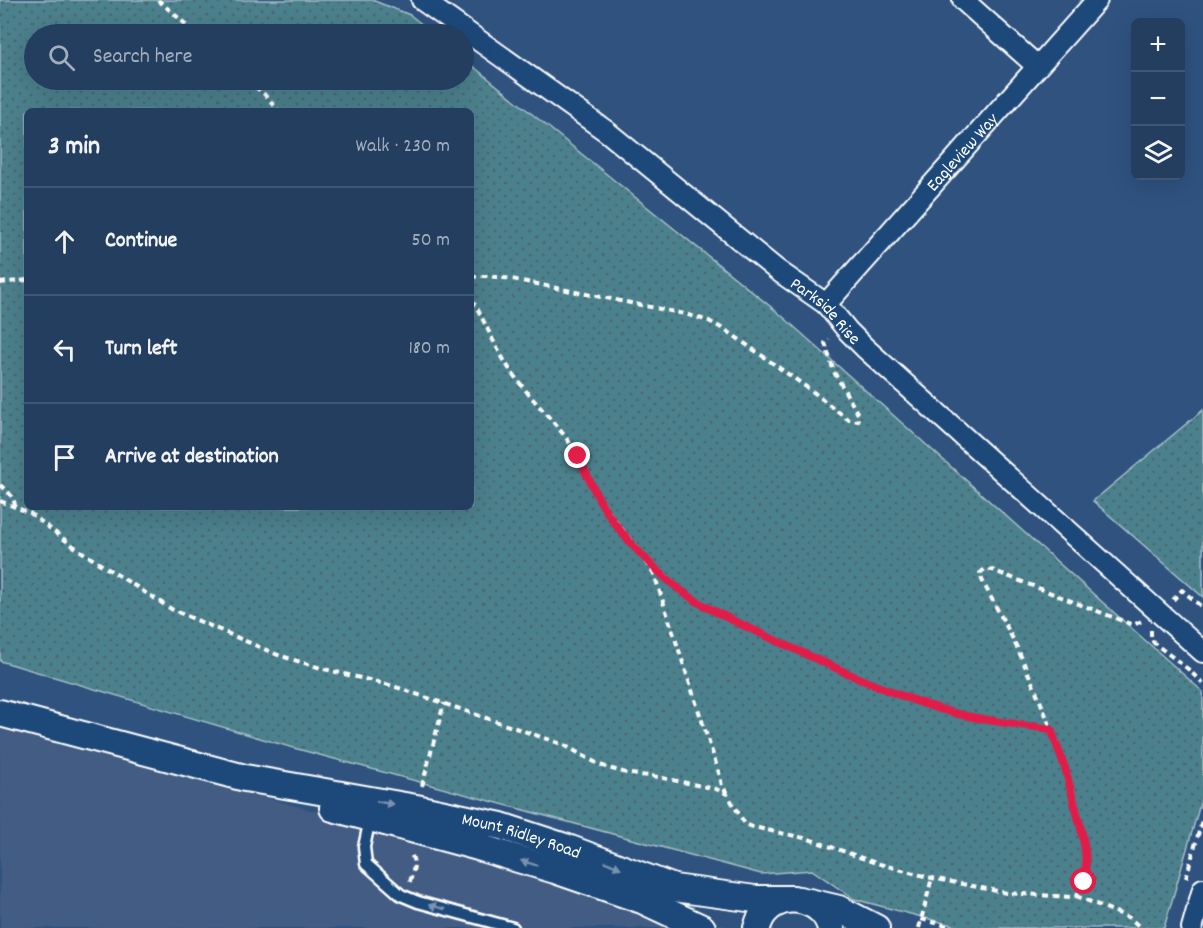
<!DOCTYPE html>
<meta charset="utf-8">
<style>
body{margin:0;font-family:Dekko,sans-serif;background:#2b4565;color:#f1f3f6}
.controls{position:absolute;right:18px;top:18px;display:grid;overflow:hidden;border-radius:9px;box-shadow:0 6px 24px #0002}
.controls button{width:54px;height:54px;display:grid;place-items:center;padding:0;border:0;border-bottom:2px solid #405774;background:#233e5f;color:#f1f3f6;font:30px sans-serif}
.stop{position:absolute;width:18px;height:18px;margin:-14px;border:4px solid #e11d48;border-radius:50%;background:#fff}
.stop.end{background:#e11d48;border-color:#fff;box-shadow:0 2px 6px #0008}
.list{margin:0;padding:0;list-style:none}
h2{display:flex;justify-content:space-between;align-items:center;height:78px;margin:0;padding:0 24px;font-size:26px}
h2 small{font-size:20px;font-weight:400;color:#a3aebd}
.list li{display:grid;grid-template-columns:39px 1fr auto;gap:18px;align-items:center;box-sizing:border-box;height:108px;padding:0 24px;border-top:2px solid #405774}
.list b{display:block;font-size:22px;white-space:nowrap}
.list em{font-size:20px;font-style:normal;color:#a3aebd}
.icon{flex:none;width:33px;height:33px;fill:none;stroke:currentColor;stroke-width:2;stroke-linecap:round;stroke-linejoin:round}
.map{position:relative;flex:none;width:1203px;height:928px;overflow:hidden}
.search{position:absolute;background:#233e5f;box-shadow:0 6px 24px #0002;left:24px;top:24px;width:450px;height:66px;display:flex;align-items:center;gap:15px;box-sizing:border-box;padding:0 21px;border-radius:33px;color:#a3aebd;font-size:22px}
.panel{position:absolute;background:#233e5f;box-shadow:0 6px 24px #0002;left:24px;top:108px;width:450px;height:402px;border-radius:9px}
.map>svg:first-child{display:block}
.built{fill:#425c84}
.park{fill:url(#park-dots);stroke:#a5c0c6;stroke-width:1.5;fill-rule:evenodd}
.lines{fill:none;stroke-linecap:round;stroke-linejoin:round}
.service-casing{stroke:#fff;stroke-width:15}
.minor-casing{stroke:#fff;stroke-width:24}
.tertiary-casing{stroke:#fff;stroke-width:30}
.path{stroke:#fff;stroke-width:4;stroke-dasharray:6 4.5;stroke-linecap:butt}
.service{stroke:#1f4a7a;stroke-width:10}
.minor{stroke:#1f4a7a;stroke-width:20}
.tertiary{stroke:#1f4a7a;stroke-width:26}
.oneway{fill:#7992af}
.route{stroke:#e11d48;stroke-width:8}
.labels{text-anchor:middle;stroke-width:4.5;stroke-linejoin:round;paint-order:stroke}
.street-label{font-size:18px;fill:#fff;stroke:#1f4a7a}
</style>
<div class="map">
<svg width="1203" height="928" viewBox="0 0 1203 928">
<defs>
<pattern id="park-dots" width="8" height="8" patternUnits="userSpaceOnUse" patternTransform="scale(1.5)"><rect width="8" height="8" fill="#4b808d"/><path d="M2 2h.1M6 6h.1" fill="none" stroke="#4c666c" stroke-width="1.8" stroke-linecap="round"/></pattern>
</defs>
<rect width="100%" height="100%" fill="#2f527f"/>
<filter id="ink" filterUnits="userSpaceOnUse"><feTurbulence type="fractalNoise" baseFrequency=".0167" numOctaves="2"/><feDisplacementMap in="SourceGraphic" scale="12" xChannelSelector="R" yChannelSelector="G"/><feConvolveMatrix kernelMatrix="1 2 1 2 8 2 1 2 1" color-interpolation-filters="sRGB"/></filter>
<g filter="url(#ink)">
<polygon class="built" points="0,723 732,928 0,928"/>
<g class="park">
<path d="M0 0H372L410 15 434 34H34V80H464V59L781 315 1203 692V794L1164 928H963L854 899 812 870 761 874 290 747 0 661ZM27 111H471V507H27Z"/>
<polygon points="1203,410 1203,597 1093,501"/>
</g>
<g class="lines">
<defs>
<polyline id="service" points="370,819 364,847 366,864 401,895 418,902 513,928"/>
<g id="minor">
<path id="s1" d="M422 0 606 131 777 270 826 304 848 331 865 348 1203 652"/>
<polyline points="963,0 1037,66"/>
<path id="s2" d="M826 304 1097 0"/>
<polyline points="1192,928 1203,889"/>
</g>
<g id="tertiary">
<path id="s3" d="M0 713 245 778 416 808 501 826 565 847 674 888 755 899H793"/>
<polyline points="333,808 478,847 555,870 642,900 702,928"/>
<polyline points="809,902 839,909 876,928"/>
<path d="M757 928C759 920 763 913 769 908 790 891 824 901 831 928"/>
</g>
</defs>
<use href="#service" class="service-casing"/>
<use href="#minor" class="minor-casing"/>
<use href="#tertiary" class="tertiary-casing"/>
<g class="path">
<polyline points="158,0 197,34"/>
<polyline points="247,80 264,94 279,111"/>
<polyline points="471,277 487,276 512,279 685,314 709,321 730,333 812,391 849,420 858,421 858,414 834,372 825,343 829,339"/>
<polyline points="0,283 27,280"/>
<path d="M471 301 476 306C489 331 501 360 519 382 534 402 552 419 567 439 582 460 590 486 605 507 621 530 640 550 654 574L720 776 722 786 727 793"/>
<path d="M0 485C7 491 14 496 15 506"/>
<path d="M0 501 30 513 69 543 97 562 173 610 278 655 324 669 393 686 550 740 564 745 600 765 612 769 630 774 658 777 716 789 727 794 745 824 753 827 809 839 876 863 932 878 1007 893 1070 897 1076 896C1108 858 1044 708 1025 666 1013 636 996 608 982 580L980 573 985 569 992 570 1133 625 1142 621"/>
<path d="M648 560C663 575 678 590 697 601 725 618 757 631 787 645 838 669 889 693 943 710 977 720 1015 724 1050 729"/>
<polyline points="1173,600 1182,590 1203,608"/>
<polyline points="1151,630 1151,638 1154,643 1188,669 1203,684"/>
<polyline points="422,786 444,703"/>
<polyline points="1186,878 1203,817"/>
<path d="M410 882C413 871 417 863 410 853"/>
<polyline points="1076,896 1130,918 1141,928"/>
<polyline points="921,919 954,928"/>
<polyline points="919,928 932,878"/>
</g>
<use href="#service" class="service"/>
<use href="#minor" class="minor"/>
<use href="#tertiary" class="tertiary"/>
</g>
<defs><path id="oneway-solid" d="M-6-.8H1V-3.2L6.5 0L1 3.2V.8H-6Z" transform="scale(1.5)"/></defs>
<g class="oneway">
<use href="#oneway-solid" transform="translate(385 803) rotate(10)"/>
<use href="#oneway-solid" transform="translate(529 863) rotate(-163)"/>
<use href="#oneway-solid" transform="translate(613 865) rotate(22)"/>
<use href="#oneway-solid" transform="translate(437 907) rotate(-165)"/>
</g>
</g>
<g class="lines" filter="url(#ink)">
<path class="route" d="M578 456C585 471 592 486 600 501 617 530 643 558 668 580 698 607 739 623 775 640 830 665 886 693 943 710 978 720 1015 724 1051 729L1065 768 1080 824 1084 844 1086 862 1084 882"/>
</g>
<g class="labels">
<g class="street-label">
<text dy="6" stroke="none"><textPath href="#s2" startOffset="204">Eagleview Way</textPath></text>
<text dy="6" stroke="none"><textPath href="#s1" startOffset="510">Parkside Rise</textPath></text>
<text dy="6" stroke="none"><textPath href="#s3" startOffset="536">Mount Ridley Road</textPath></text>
</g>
</g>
</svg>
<div class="controls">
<button>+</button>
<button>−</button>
<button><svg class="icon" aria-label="layers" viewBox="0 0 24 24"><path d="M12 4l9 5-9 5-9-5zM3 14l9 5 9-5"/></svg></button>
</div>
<div class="stop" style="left:1084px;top:882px"></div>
<div class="stop end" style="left:578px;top:456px"></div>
<div class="search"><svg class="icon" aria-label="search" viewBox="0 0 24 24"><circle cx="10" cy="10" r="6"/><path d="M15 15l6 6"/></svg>Search here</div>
<section class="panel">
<h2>3 min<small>Walk · 230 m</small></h2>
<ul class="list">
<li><svg class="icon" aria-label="ahead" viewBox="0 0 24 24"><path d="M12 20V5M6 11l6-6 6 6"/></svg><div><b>Continue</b></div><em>50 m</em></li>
<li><svg class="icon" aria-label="left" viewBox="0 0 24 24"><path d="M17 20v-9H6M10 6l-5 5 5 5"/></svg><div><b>Turn left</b></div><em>180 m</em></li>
<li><svg class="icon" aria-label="arrive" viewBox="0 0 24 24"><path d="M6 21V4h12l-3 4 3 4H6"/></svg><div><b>Arrive at destination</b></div></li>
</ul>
</section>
</div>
